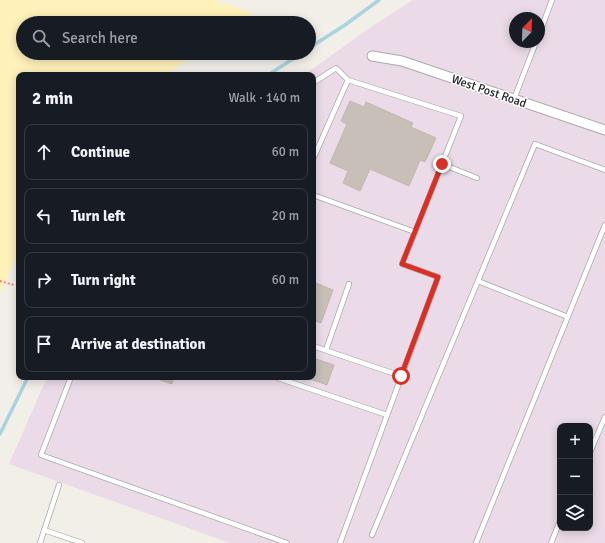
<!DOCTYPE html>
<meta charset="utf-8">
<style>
body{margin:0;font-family:Signika,sans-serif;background:#242831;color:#f1f3f6}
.controls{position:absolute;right:12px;bottom:12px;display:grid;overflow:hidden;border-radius:8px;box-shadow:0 2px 10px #0003}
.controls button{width:36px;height:36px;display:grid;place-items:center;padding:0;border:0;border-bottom:1px solid #363941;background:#171b24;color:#f1f3f6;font:20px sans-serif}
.compass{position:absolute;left:509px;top:12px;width:36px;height:36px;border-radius:50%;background:#171b24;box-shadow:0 2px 10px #0003;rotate:23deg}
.stop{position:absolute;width:12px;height:12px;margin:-9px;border:3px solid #d93025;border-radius:50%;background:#fff}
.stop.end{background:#d93025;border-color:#fff;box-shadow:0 1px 4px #0008}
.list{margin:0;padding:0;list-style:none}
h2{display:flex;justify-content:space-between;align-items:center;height:52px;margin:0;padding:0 16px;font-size:17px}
h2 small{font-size:13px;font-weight:400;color:#9ea1a6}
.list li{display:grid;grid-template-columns:26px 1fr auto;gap:12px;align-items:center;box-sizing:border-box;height:56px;margin:0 8px 8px;padding:0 8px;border:1px solid #363941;border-radius:8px}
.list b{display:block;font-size:15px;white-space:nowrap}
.list em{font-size:13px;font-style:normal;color:#9ea1a6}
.icon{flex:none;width:22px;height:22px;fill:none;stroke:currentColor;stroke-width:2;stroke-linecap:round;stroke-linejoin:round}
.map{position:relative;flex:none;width:605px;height:543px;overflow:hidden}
.search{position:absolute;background:#171b24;box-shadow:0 2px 10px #0003;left:16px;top:16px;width:300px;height:44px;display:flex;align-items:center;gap:10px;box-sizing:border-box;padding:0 14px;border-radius:22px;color:#9ea1a6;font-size:15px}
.panel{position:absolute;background:#171b24;box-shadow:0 2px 10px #0003;left:16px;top:72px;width:300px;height:308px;border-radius:8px}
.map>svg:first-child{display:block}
.industrial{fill:#ebdbe8;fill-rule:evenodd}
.sand{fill:#fff1ba}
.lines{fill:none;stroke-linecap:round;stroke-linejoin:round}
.stream{stroke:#aad3df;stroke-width:3.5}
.building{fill:#c7bfb8;stroke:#c4b6ab}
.lane-casing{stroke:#a9a9a9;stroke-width:6}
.street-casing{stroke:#a9a9a9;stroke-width:11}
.path{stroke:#fa8072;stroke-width:2;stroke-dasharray:2 2;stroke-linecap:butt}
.lane{stroke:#fff;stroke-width:4.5}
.street{stroke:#fff;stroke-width:9}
.route{stroke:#d93025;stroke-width:5}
.labels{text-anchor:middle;stroke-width:3;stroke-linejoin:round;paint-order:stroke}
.street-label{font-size:12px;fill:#222;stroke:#fff}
</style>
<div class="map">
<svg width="605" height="543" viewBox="0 0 605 543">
<rect width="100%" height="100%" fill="#f2efe9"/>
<path class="industrial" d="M413 0H605V543H230L9 464 47 377H313V75H304L371 27ZM515 18H539V42H515ZM560 426H590V528H560Z"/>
<polygon class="sand" points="0,0 214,0 253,13 239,23 23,23 23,53 197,53 166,75 19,75 19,249 0,294"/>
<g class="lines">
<g class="stream">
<polyline points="309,48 345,25 379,0"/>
<polyline points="268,75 302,53"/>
<polyline points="0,434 28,377"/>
</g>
</g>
<g class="building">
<polygon points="350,101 364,107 366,102 413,123 411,127 436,138 425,162 420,160 409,186 370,169 360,191 343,183 348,171 330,163 347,124 341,121"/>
<polygon points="313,282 333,290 321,323 313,320"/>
<polygon points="313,358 334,365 327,385 305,377 313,377"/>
<polygon points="152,377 174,377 172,384"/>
</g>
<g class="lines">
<defs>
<g id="lane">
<polyline points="539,35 552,0"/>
<polyline points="313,83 336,68 348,80"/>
<polyline points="514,99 536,42"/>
<polyline points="313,159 348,80 461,116 415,232 313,195"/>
<polyline points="442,164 477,178"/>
<polyline points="478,281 568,317"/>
<polyline points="313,346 401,376"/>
<polyline points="326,350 349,284"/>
<polyline points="71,377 41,455 287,543"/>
<polyline points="275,377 387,415"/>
<polyline points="590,452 605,417"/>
<polyline points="44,530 82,543"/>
<polyline points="372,535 535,144 605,170"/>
<polyline points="40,543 59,485"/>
<polyline points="340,543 438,277 402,264 415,232"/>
<polyline points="476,543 605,225"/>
<polyline points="551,543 560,521"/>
</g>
<polyline id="street" points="372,56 402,61 605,130"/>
</defs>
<use href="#lane" class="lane-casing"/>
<use href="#street" class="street-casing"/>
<polyline class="path" points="0,281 14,285"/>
<use href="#lane" class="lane"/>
<use href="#street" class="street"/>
</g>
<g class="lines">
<polyline class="route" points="401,376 438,277 402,264 442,164"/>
</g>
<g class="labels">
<g class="street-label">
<text transform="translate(489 91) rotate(19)" y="4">West Post Road</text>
</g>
</g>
</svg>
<div class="controls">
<button>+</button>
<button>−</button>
<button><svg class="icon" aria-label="layers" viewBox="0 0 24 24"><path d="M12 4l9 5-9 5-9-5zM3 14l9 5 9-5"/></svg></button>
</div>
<svg class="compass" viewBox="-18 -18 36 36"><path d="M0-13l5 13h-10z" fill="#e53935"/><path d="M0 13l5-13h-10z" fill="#9ea1a6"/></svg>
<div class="stop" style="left:401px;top:376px"></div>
<div class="stop end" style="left:442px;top:164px"></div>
<div class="search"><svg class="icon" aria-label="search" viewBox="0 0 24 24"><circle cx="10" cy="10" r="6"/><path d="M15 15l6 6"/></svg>Search here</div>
<section class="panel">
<h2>2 min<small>Walk · 140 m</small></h2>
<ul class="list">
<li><svg class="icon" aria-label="ahead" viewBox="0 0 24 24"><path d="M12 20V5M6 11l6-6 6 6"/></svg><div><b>Continue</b></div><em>60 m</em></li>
<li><svg class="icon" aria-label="left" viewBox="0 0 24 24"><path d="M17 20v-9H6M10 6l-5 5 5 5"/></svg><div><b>Turn left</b></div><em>20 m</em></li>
<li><svg class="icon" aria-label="right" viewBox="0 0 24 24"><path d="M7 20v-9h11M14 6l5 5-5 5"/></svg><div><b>Turn right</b></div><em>60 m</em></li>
<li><svg class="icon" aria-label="arrive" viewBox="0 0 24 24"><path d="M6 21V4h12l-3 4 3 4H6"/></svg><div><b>Arrive at destination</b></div></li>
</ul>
</section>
</div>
